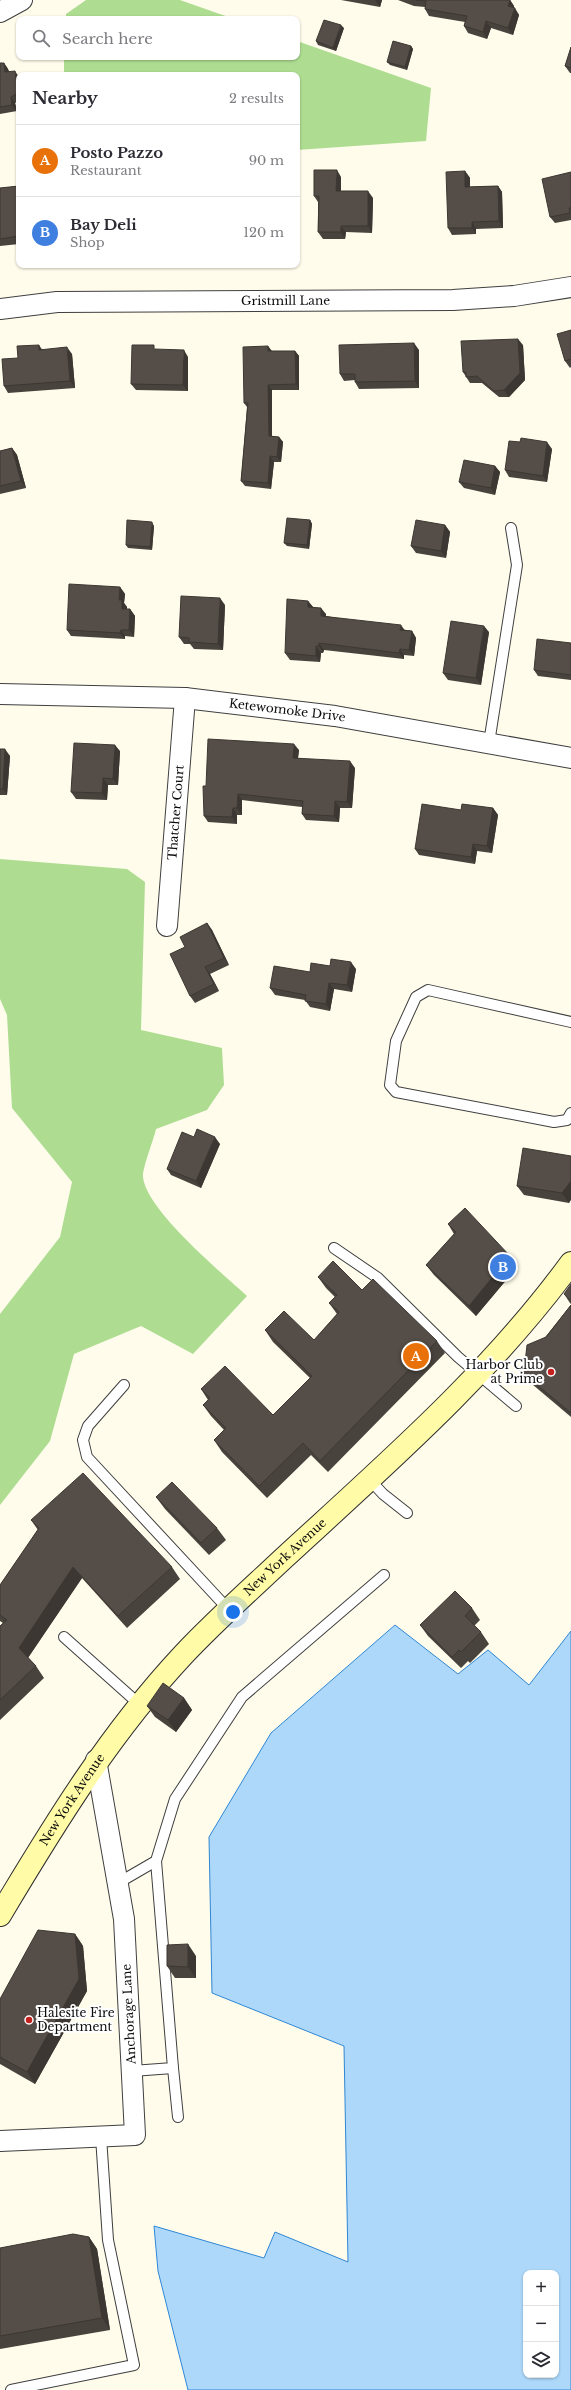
<!DOCTYPE html>
<meta charset="utf-8">
<style>
body{margin:0;font-family:"Libre Baskerville",serif;background:#f2f2f3;color:#2b2b33}
.controls{position:absolute;right:12px;bottom:12px;display:grid;overflow:hidden;border-radius:8px;box-shadow:0 1px 3px #0004}
.controls button{width:36px;height:36px;display:grid;place-items:center;padding:0;border:0;border-bottom:1px solid #e1e1e2;background:#fff;color:#2b2b33;font:20px sans-serif}
.you{position:absolute;left:233px;top:1612px;width:14px;height:14px;margin:-10px;border:3px solid #fff;border-radius:50%;background:#1a73e8;box-shadow:0 0 0 6px #1a73e833}
.badge{display:grid;place-items:center;width:26px;height:26px;border-radius:50%;background:#ea580c;color:#fff;font-size:13px;font-weight:700}
.pin{position:absolute;translate:-50% -50%;border:2px solid #fff;box-shadow:0 1px 4px #0006}
.list{margin:0;padding:0;list-style:none}
h2{display:flex;justify-content:space-between;align-items:center;height:52px;margin:0;padding:0 16px;font-size:17px}
h2 small{font-size:13px;font-weight:400;color:#7c7c81}
.list li{display:grid;grid-template-columns:26px 1fr auto;gap:12px;align-items:center;box-sizing:border-box;height:72px;padding:0 16px;border-top:1px solid #e1e1e2}
.list b{display:block;font-size:15px;white-space:nowrap}
.list p{margin:0;font-size:13px;white-space:nowrap;color:#7c7c81}
.list em{font-size:13px;font-style:normal;color:#7c7c81}
.icon{flex:none;width:22px;height:22px;fill:none;stroke:currentColor;stroke-width:2;stroke-linecap:round;stroke-linejoin:round}
.map{position:relative;flex:none;width:571px;height:2390px;overflow:hidden}
.search{position:absolute;background:#fff;box-shadow:0 1px 3px #0004;left:16px;top:16px;width:284px;height:44px;display:flex;align-items:center;gap:10px;box-sizing:border-box;padding:0 14px;border-radius:8px;color:#7c7c81;font-size:15px}
.panel{position:absolute;background:#fff;box-shadow:0 1px 3px #0004;left:16px;top:72px;width:284px;height:196px;border-radius:8px}
.map>svg:first-child{display:block}
.forest{fill:#aedd92}
.water{fill:#add8f9;stroke:#3087d4;fill-rule:evenodd}
.lines{fill:none;stroke-linecap:round;stroke-linejoin:round}
.lane-casing{stroke:#3f3f3f;stroke-width:12}
.street-casing{stroke:#3f3f3f;stroke-width:22}
.secondary-casing{stroke:#2e2e2e;stroke-width:24}
.lane{stroke:#fff;stroke-width:10}
.street{stroke:#fff;stroke-width:20}
.secondary{stroke:#fffba6;stroke-width:22}
.wall{fill:#49433e}
.shaded-wall{fill:#3c3732}
.building{fill:#554e48;stroke:#3c3732}
.poi-dot{fill:#c3211d;stroke:#fff;stroke-width:1.5}
.labels{text-anchor:middle;stroke-width:4;stroke-linejoin:round;paint-order:stroke}
.street-label{font-size:12px;fill:#0c0c0c;stroke:#fff}
.poi-label{font-size:12px;fill:#0c0c0c;stroke:#fff;text-anchor:end}
</style>
<div class="map">
<svg width="571" height="2390" viewBox="0 0 571 2390">
<rect width="100%" height="100%" fill="#fffceb"/>
<g class="forest">
<polygon points="86,0 180,0 234,19 66,19 66,14"/>
<polygon points="297,41 431,88 426,141 297,150 297,75 64,75 64,57 297,57"/>
<path d="M0 859 127 869 145 882 141 1030 222 1048 224 1085 207 1110 156 1129C154 1139 142 1169 143 1177 146 1210 222 1273 247 1296L193 1354 141 1326 74 1354 50 1441 0 1505V1314L60 1237 72 1182 12 1108 7 1015 0 999Z"/>
</g>
<path class="water" d="M395 1625 458 1674 488 1650 529 1685 571 1631V2390H188L158 2271 154 2226 264 2258 275 2232 348 2262 344 2046 212 1993 209 1837 271 1733ZM526 2273H556V2375H526Z"/>
<g class="lines">
<defs>
<g id="lane">
<polyline points="489,743 517,565 511,528"/>
<polyline points="571,1022 428,990 416,997 396,1041 390,1085 396,1092 554,1122 567,1120 571,1113"/>
<polyline points="334,1248 378,1278 458,1357 516,1406"/>
<polyline points="124,1385 88,1426 83,1440 87,1457 229,1610"/>
<polyline points="369,1479 383,1494 407,1513"/>
<polyline points="64,1637 139,1704"/>
<polyline points="118,1883 156,1861 175,1799 242,1697 384,1575"/>
<polyline points="173,2068 178,2117"/>
<polyline points="132,2071 173,2068 156,1861"/>
<polyline points="11,2390 134,2365 108,2240 101,2137"/>
</g>
<g id="street">
<polyline points="0,12 22,0"/>
<path id="s1" d="M0 309 57 302 453 300 514 296 571 287"/>
<path id="s2" d="M0 694 185 698 335 716 571 758"/>
<path id="s3" d="M167 926 185 698"/>
<polyline points="0,2141 135,2135 124,1919 96,1760"/>
</g>
<g id="secondary">
<path id="s4" d="M0 1915C55 1823 110 1733 184 1654 216 1620 251 1589 285 1557 386 1464 490 1374 571 1263"/>
</g>
</defs>
<use href="#lane" class="lane-casing"/>
<use href="#street" class="street-casing"/>
<use href="#secondary" class="secondary-casing"/>
<use href="#lane" class="lane"/>
<use href="#street" class="street"/>
<use href="#secondary" class="secondary"/>
</g>
<g class="wall">
<polygon points="341,0 382,0 380,7"/>
<polygon points="398,0 510,0 514,6 514,8 519,15 513,35 491,28 487,39 468,33 464,26 465,22 429,16 425,9 425,7 414,6"/>
<polygon points="344,28 336,51 318,45 316,41"/>
<polygon points="411,46 413,49 407,70 390,65 387,62"/>
<polygon points="571,47 571,73 570,73 565,66"/>
<polygon points="0,63 4,63 8,69 9,71 19,77 19,101 15,103 17,111 0,114"/>
<polygon points="465,171 470,178 470,187 498,186 502,192 503,228 476,229 476,234 452,235 448,228"/>
<polygon points="571,172 571,220 555,223 550,217"/>
<polygon points="341,177 341,191 373,198 372,233 346,232 345,239 323,239 318,232 318,202 314,196"/>
<polygon points="19,186 19,244 0,246 0,188"/>
<polygon points="571,330 571,367 570,368 565,361"/>
<polygon points="523,345 525,380 509,397 499,397 482,383 470,383 463,372"/>
<polygon points="42,349 72,354 75,388 8,393 4,386 18,358"/>
<polygon points="419,350 419,388 359,389 355,382 355,380 344,381 340,374"/>
<polygon points="272,351 295,351 299,356 299,390 272,390 272,436 279,437 283,442 281,462 274,462 271,489 245,486 241,481 247,407 244,403"/>
<polygon points="188,357 188,391 136,390 131,384"/>
<polygon points="520,442 552,449 547,482 509,477 505,470"/>
<polygon points="12,448 17,455 26,488 0,494 0,451"/>
<polygon points="495,466 500,472 495,495 464,488 459,482"/>
<polygon points="310,520 312,524 309,549 287,546 284,543"/>
<polygon points="445,525 450,532 446,558 416,553 411,546"/>
<polygon points="154,526 152,550 128,548 126,545"/>
<polygon points="120,587 125,594 124,603 127,607 127,609 130,609 135,616 134,637 125,636 125,639 71,636 67,630"/>
<polygon points="308,601 313,607 326,614 326,616 412,631 416,638 414,656 404,655 404,659 324,650 323,653 321,653 320,662 290,660 285,653"/>
<polygon points="225,605 223,650 194,649 190,644 184,644 179,637"/>
<polygon points="489,632 481,685 448,680 443,673"/>
<polygon points="571,643 571,680 538,676 534,670"/>
<polygon points="0,749 10,756 7,795 0,795"/>
<polygon points="299,750 298,758 355,768 352,808 340,808 339,822 306,820 302,814 302,807 242,800 242,815 237,815 237,824 208,822 204,816 206,786"/>
<polygon points="120,751 118,785 108,785 107,800 76,799 71,792"/>
<polygon points="493,808 498,815 492,853 477,851 475,864 419,855 415,849 461,810"/>
<polygon points="207,923 212,930 229,965 210,974 219,991 195,1003 190,996 185,947"/>
<polygon points="330,966 356,969 352,992 334,989 330,1011 310,1007 305,1000 275,995 270,988 310,972"/>
<polygon points="194,1137 220,1144 201,1188 171,1175 167,1169"/>
<polygon points="571,1156 569,1203 524,1195 517,1186"/>
<polygon points="448,1224 518,1266 476,1316 434,1275 426,1265 454,1234"/>
<polygon points="318,1277 362,1290 437,1341 445,1353 328,1472 311,1455 267,1498 222,1452 214,1440 224,1430 211,1416 203,1405 208,1400 201,1389 273,1415 310,1378 273,1342 265,1330 314,1340 337,1314 329,1303 335,1297 326,1288"/>
<polygon points="564,1294 571,1300 571,1304 570,1303"/>
<polygon points="571,1305 571,1417 526,1379 519,1370"/>
<polygon points="156,1497 217,1528 226,1540 209,1555 165,1509"/>
<polygon points="31,1520 172,1567 180,1579 127,1628 82,1578 28,1658 36,1666 44,1678 0,1720 0,1626 3,1623 0,1621 0,1585 38,1530"/>
<polygon points="472,1608 480,1620 474,1626 481,1632 489,1644 470,1663 468,1661 461,1668 428,1636 420,1625"/>
<polygon points="184,1698 192,1710 176,1732 155,1717 147,1706"/>
<polygon points="75,1934 83,1946 87,1991 35,2084 0,2064 0,1999"/>
<polygon points="196,1956 196,1978 175,1978 167,1966"/>
<polygon points="89,2237 97,2249 110,2330 0,2349 0,2248"/>
</g>
<g class="shaded-wall">
<polygon points="375,0 382,0 380,7"/>
<polygon points="510,0 514,6 512,13 508,6"/>
<polygon points="515,8 519,15 513,35 508,28"/>
<polygon points="486,21 491,28 487,39 483,32"/>
<polygon points="341,25 344,28 336,51 333,48"/>
<polygon points="411,46 413,49 407,70 405,67"/>
<polygon points="4,63 8,69 10,79 5,72"/>
<polygon points="15,71 19,77 19,94 18,93"/>
<polygon points="11,97 15,103 17,111 12,105"/>
<polygon points="337,170 341,177 341,197 336,191"/>
<polygon points="465,171 470,178 470,194 465,187"/>
<polygon points="498,186 502,192 503,228 499,221"/>
<polygon points="368,191 373,198 372,233 368,226"/>
<polygon points="472,222 476,229 476,234 472,228"/>
<polygon points="341,226 346,232 345,239 341,232"/>
<polygon points="518,339 523,345 525,380 509,397 504,390"/>
<polygon points="414,343 419,350 419,388 415,381"/>
<polygon points="39,345 43,351 39,350"/>
<polygon points="268,346 272,351 268,351"/>
<polygon points="67,347 72,354 75,388 70,381"/>
<polygon points="184,350 188,357 188,391 183,385"/>
<polygon points="295,351 299,356 299,390 296,384"/>
<polygon points="268,385 272,390 272,441 269,436"/>
<polygon points="279,437 283,442 281,462 277,457"/>
<polygon points="547,442 552,449 547,482 543,476"/>
<polygon points="12,448 17,455 26,488 21,481"/>
<polygon points="270,456 274,462 271,489 268,483"/>
<polygon points="495,466 500,472 495,495 491,488"/>
<polygon points="310,520 312,524 309,549 307,545"/>
<polygon points="152,522 154,526 152,550 150,547"/>
<polygon points="445,525 450,532 446,558 441,551"/>
<polygon points="120,587 125,594 124,603 127,607 126,615 122,609 119,600"/>
<polygon points="220,598 225,605 223,650 218,644"/>
<polygon points="308,601 313,607 308,607"/>
<polygon points="321,608 326,614 326,622 321,616"/>
<polygon points="130,609 135,616 134,637 129,630"/>
<polygon points="401,625 406,632 400,630"/>
<polygon points="484,626 489,632 481,685 476,678"/>
<polygon points="121,630 125,636 125,639 120,633"/>
<polygon points="412,631 416,638 414,656 409,650"/>
<polygon points="319,643 324,650 323,653 319,646"/>
<polygon points="316,646 321,653 320,662 316,656"/>
<polygon points="400,649 404,655 404,659 399,653"/>
<polygon points="294,744 299,750 297,765 293,758"/>
<polygon points="115,745 120,751 118,785 113,779"/>
<polygon points="5,749 10,756 7,795 3,789"/>
<polygon points="350,761 355,768 352,808 347,802"/>
<polygon points="103,778 108,785 107,800 102,793"/>
<polygon points="238,794 242,800 242,815 237,808"/>
<polygon points="335,801 340,808 339,822 334,816"/>
<polygon points="233,808 237,815 237,824 232,817"/>
<polygon points="493,808 498,815 492,853 487,846"/>
<polygon points="473,844 477,851 475,864 471,857"/>
<polygon points="207,923 212,930 229,965 224,958"/>
<polygon points="351,962 356,969 352,992 347,985"/>
<polygon points="205,967 210,974 219,991 214,984"/>
<polygon points="329,983 334,989 330,1011 326,1004"/>
<polygon points="215,1137 220,1144 201,1188 196,1181"/>
<polygon points="571,1181 571,1200 569,1203 562,1193"/>
<polygon points="510,1256 518,1266 476,1316 469,1306"/>
<polygon points="73,1567 82,1578 27,1659 19,1648"/>
<polygon points="184,1698 192,1710 176,1732 168,1720"/>
<polygon points="75,1934 83,1946 87,1991 35,2084 27,2072"/>
<polygon points="188,1944 196,1956 196,1978 188,1967"/>
<polygon points="89,2237 97,2249 110,2330 102,2318"/>
</g>
<g class="building">
<polygon points="416,0 510,0 508,6 515,8 508,28 486,21 483,32 464,26 467,16 425,9 426,1"/>
<polygon points="324,20 341,25 333,48 316,41"/>
<polygon points="393,41 411,46 405,67 387,62"/>
<polygon points="571,47 571,68 565,66"/>
<polygon points="0,63 4,63 5,72 15,71 18,93 11,97 12,105 0,107"/>
<polygon points="314,170 337,170 336,191 368,191 368,226 341,226 341,232 318,232 319,196 314,196"/>
<polygon points="465,171 465,187 498,186 499,221 472,222 472,228 448,228 446,172"/>
<polygon points="571,172 571,208 569,208 570,213 550,217 542,179"/>
<polygon points="19,186 19,236 0,239 0,188"/>
<polygon points="571,330 571,359 565,361 557,334"/>
<polygon points="518,339 520,373 504,390 494,391 477,376 466,377 466,372 463,372 461,341"/>
<polygon points="414,343 415,381 355,382 355,374 340,374 339,345"/>
<polygon points="39,345 39,350 67,347 70,381 4,386 2,359 18,358 17,346"/>
<polygon points="132,345 154,345 154,349 184,350 183,385 131,384"/>
<polygon points="268,346 268,351 295,351 296,384 268,385 269,436 279,437 277,457 270,456 268,483 241,481 248,403 244,403 243,347"/>
<polygon points="521,438 547,442 543,476 505,470 509,441 520,442"/>
<polygon points="12,448 21,481 0,486 0,451"/>
<polygon points="464,460 495,466 491,488 459,482"/>
<polygon points="287,518 310,520 307,545 284,543"/>
<polygon points="127,520 152,522 150,547 126,545"/>
<polygon points="416,520 445,525 441,551 411,546"/>
<polygon points="69,584 120,587 119,600 122,600 122,609 130,609 129,630 121,630 120,633 67,630"/>
<polygon points="181,596 220,598 218,644 189,642 189,638 179,637"/>
<polygon points="287,599 308,601 308,607 321,608 321,616 401,625 400,630 412,631 409,650 400,649 399,653 319,643 319,646 316,646 316,656 285,653"/>
<polygon points="451,621 484,626 476,678 443,673"/>
<polygon points="537,639 571,643 571,675 534,670"/>
<polygon points="208,739 294,744 293,758 350,761 347,802 335,801 334,816 302,814 303,801 238,794 237,808 233,808 232,817 204,816 203,786 206,786"/>
<polygon points="74,743 115,745 113,779 103,778 102,793 71,792"/>
<polygon points="0,749 5,749 3,789 0,789"/>
<polygon points="422,804 461,810 462,804 493,808 487,846 473,844 471,857 415,849"/>
<polygon points="207,923 224,958 205,967 214,984 190,996 170,954 185,947 180,937"/>
<polygon points="331,959 351,962 347,985 329,983 326,1004 305,1001 306,995 270,988 274,966 310,972 311,963 330,966"/>
<polygon points="197,1129 215,1137 196,1181 167,1169 182,1132 194,1137"/>
<polygon points="523,1148 571,1156 571,1181 562,1193 517,1186"/>
<polygon points="465,1208 510,1256 469,1306 426,1265 456,1232 448,1224"/>
<polygon points="333,1261 362,1290 373,1279 437,1341 320,1461 303,1443 259,1486 214,1440 226,1428 203,1405 210,1398 201,1389 225,1366 273,1415 312,1376 265,1330 284,1311 314,1340 339,1312 329,1303 337,1295 318,1277"/>
<polygon points="571,1284 571,1300 564,1294"/>
<polygon points="571,1305 571,1413 519,1370 525,1363 527,1345 546,1337"/>
<polygon points="83,1473 172,1567 118,1616 73,1567 19,1648 36,1666 0,1700 0,1626 7,1620 0,1615 0,1585 39,1528 31,1520"/>
<polygon points="172,1482 217,1528 201,1543 156,1497"/>
<polygon points="455,1591 472,1608 465,1616 481,1632 461,1652 459,1650 452,1657 420,1625"/>
<polygon points="163,1683 184,1698 168,1720 147,1706"/>
<polygon points="38,1930 75,1934 79,1979 27,2072 0,2057 0,1999"/>
<polygon points="188,1944 188,1967 167,1966 167,1945"/>
<polygon points="73,2234 89,2237 102,2318 0,2336 0,2248"/>
</g>
<g class="poi-dot">
<circle cx="551" cy="1372" r="4"/>
<circle cx="29" cy="2020" r="4"/>
</g>
<g class="labels">
<g class="street-label">
<text dy="4" stroke="none"><textPath href="#s1" startOffset="286">Gristmill Lane</textPath></text>
<text dy="4" stroke="none"><textPath href="#s2" startOffset="288">Ketewomoke Drive</textPath></text>
<text dy="4" stroke="none"><textPath href="#s3" startOffset="114">Thatcher Court</textPath></text>
<text dy="4" stroke="none"><textPath href="#s4" startOffset="460">New York Avenue</textPath></text>
<text dy="4" stroke="none"><textPath href="#s4" startOffset="136">New York Avenue</textPath></text>
<text transform="translate(129 2014) rotate(-93)" y="4">Anchorage Lane</text>
</g>
<g class="poi-label">
<text x="543" y="1369">Harbor Club<tspan x="543" dy="14">at Prime</tspan></text>
<text x="37" y="2017" text-anchor="start">Halesite Fire<tspan x="37" dy="14">Department</tspan></text>
</g>
</g>
</svg>
<div class="controls">
<button>+</button>
<button>−</button>
<button><svg class="icon" aria-label="layers" viewBox="0 0 24 24"><path d="M12 4l9 5-9 5-9-5zM3 14l9 5 9-5"/></svg></button>
</div>
<div class="you"></div>
<div class="pin badge" style="left:416px;top:1356px;background:#e8710a">A</div>
<div class="pin badge" style="left:503px;top:1267px;background:#3f7fe0">B</div>
<div class="search"><svg class="icon" aria-label="search" viewBox="0 0 24 24"><circle cx="10" cy="10" r="6"/><path d="M15 15l6 6"/></svg>Search here</div>
<section class="panel">
<h2>Nearby<small>2 results</small></h2>
<ul class="list">
<li><span class="badge" style="background:#e8710a">A</span><div><b>Posto Pazzo</b><p>Restaurant</p></div><em>90 m</em></li>
<li><span class="badge" style="background:#3f7fe0">B</span><div><b>Bay Deli</b><p>Shop</p></div><em>120 m</em></li>
</ul>
</section>
</div>
